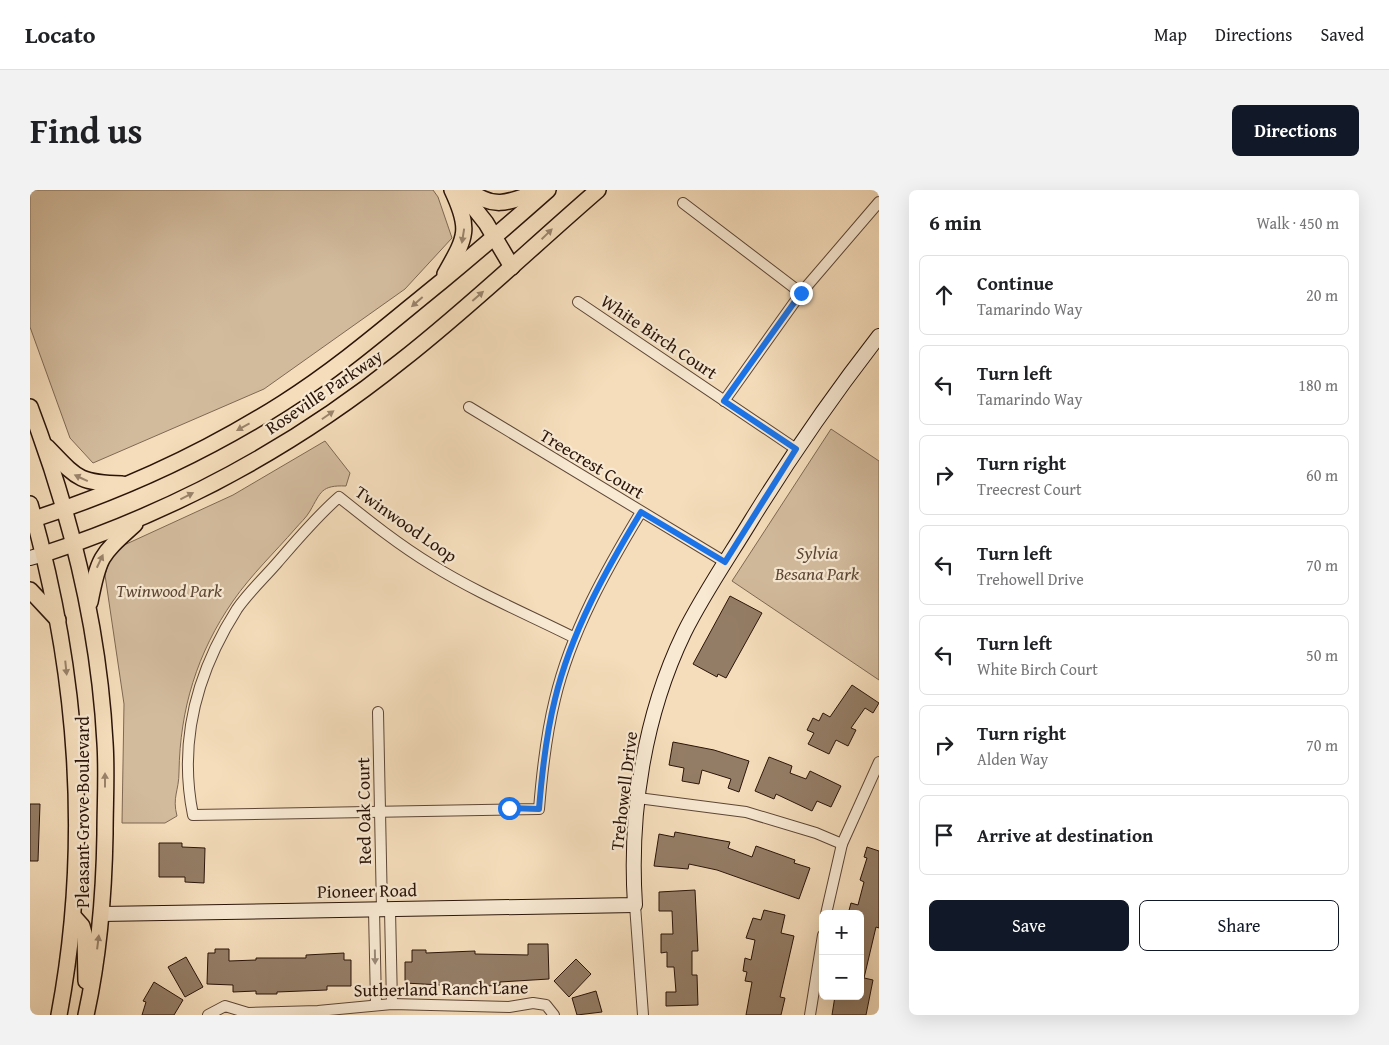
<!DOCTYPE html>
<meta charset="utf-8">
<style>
body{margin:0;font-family:"Gentium Book Plus",serif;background:#f2f2f2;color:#202124}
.controls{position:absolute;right:15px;bottom:15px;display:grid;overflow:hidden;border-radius:8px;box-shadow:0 5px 20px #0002}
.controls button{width:45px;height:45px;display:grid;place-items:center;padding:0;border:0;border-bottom:1px solid #e0e0e0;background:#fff;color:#202124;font:25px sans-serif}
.stop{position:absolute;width:15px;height:15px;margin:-11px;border:4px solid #1a73e8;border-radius:50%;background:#fff}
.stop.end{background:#1a73e8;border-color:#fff;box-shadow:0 1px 5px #0008}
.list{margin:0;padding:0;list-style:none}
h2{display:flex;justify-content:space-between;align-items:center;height:65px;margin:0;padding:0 20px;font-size:21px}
h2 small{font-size:16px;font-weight:400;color:#757577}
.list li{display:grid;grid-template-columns:32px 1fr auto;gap:15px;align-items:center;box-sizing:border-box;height:80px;margin:0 10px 10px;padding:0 10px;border:1px solid #e0e0e0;border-radius:8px}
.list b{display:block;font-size:19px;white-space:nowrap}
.list p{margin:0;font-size:16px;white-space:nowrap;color:#757577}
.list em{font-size:16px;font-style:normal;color:#757577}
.actions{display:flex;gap:10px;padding:15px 20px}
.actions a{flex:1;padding:11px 0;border:1px solid #111827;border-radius:8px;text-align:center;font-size:18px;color:#111827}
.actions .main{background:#111827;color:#fff}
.icon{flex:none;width:28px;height:28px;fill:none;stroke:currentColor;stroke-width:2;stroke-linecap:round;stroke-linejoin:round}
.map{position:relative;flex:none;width:849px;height:825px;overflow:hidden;border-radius:8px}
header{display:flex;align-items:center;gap:30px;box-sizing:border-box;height:70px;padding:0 25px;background:#fff;border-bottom:1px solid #e0e0e0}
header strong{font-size:24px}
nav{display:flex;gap:28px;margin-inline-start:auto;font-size:18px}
.intro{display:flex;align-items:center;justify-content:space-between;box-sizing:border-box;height:120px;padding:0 30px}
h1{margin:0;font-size:35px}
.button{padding:12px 22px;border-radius:8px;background:#111827;color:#fff;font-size:18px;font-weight:700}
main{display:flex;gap:30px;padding:0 30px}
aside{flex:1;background:#fff;border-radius:8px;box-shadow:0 5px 20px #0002}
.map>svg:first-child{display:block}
.green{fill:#d2bb9d;stroke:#7e6853}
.building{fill:#947d66;stroke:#2a1409}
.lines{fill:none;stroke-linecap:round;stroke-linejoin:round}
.street-casing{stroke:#5d4636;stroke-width:12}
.secondary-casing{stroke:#2a1409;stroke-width:16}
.primary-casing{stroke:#2a1409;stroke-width:18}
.street{stroke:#f8e9d3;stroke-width:10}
.secondary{stroke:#f8e9d3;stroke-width:14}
.primary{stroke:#f5ddbb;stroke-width:15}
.oneway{fill:#9a836b}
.oneway2{fill:#9b8978}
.route{stroke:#1a73e8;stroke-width:6}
.labels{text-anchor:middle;stroke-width:4.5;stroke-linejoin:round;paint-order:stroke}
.street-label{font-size:18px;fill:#2a1409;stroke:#f8e9d3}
.park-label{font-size:18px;font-style:italic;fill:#5c4635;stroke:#f8e9d3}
</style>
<header>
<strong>Locato</strong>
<nav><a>Map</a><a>Directions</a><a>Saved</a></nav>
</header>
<div class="intro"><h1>Find us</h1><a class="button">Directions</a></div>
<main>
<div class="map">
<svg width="849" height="825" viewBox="0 0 849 825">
<rect width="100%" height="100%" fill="#f5ddbb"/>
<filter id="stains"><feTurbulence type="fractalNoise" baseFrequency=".004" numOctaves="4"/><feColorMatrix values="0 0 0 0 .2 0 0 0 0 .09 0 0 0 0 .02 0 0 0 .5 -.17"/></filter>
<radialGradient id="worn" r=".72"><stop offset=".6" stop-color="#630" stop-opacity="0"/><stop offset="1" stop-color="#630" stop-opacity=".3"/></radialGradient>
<g class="green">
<polygon points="0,0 403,0 408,7 422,48 375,99 234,199 63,273 40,248 0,137"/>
<polygon points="801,239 849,271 849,490 702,391"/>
<path d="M295 251 320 283 316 296C291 295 291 302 280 321 276 328 270 333 265 339 245 362 221 385 203 411 167 463 150 519 149 582 149 601 142 607 147 626L135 633H92L94 514 75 385 80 368 92 356 203 305Z"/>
</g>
<g class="building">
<polygon points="700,406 732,423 696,488 688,484 687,487 663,474"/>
<polygon points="822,495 849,513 843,523 835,518 821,538 826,540 818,556 806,550 799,564 778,554 784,543 777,540 783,528 789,531 793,523 800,527"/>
<polygon points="643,552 684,560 719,571 709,602 698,598 701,589 672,580 669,594 652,591 654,578 639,575"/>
<polygon points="739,567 762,576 760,583 776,589 780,581 811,596 801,617 787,611 782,621 746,604 744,609 725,601"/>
<polygon points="0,614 10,614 8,671 0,671"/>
<polygon points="645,642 700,652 698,658 722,667 726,656 765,670 764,673 780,678 769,709 687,680 659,674 658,679 624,676 629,644 644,647"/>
<polygon points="129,653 152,653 152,657 175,658 174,693 155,692 155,687 129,687"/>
<polygon points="837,657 849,661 849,738 846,737 834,788 830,787 830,724 818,724 821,713 828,715 834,692 830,690 837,668 834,667"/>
<polygon points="665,700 668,761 662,761 662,785 667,785 668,815 636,816 636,802 646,802 644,777 637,777 637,762 631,763 631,744 643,744 642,721 629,721 629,702"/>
<polygon points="734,720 755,725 751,743 764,746 750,807 755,808 751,825 716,825 722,792 715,791 717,782 713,781 715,768 721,770 725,750 716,748 723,728 731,730"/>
<polygon points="498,754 518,754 519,789 470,792 470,795 446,797 375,793 375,772 382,772 382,760 396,760 396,763 445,761 445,764 498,765"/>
<polygon points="185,759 199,759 199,771 226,770 226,768 276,768 276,765 314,763 314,770 321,770 321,796 297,796 297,800 247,802 247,804 226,804 226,801 203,802 203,795 177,794 178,763 185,763"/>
<polygon points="156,767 173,797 155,807 138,777"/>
<polygon points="546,769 561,784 539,807 524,791"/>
<polygon points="830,787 843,790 836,825 802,825 805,806 830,806"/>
<polygon points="124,792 153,810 144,825 112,825 116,812 113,811"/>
<polygon points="566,801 572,822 547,825 542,808"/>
</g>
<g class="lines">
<defs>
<g id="street">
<polyline points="653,13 771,103"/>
<polyline points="548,112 766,259"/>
<polyline points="694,211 771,103 849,12"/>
<polyline points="439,217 695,372"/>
<path d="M545 448C497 424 447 403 402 375 369 355 339 331 309 307 286 327 267 350 247 373 234 388 218 403 207 419 167 482 148 551 163 625L509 619C512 582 516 545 525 509 541 442 576 380 611 322"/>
<polyline points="348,522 352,720"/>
<polyline points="608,608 716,622 786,643 812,654"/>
<polyline points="605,715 613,825"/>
<polyline points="344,720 346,814"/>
<polyline points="360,720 362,814"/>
<polyline points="796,724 812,654 849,572"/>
<polyline points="178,825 195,816 218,823 288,821 362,814 479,817 503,813 516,815 524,825"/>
<polyline points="780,825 793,745"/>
</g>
<g id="secondary">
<polyline points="0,368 14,364"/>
<path d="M71 724 605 715C599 623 614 526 654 443 674 403 699 367 722 329 761 266 803 205 849 146"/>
</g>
<g id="primary">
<polyline points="430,0 456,33 482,77"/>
<path d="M439 0C465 22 484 10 512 0"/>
<path d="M415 84C436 47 441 40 422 0"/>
<path d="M0 217C41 325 69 438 75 553 77 583 75 614 75 644 74 705 69 766 56 825"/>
<path d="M17 257C47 288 48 293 92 294"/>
<path d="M0 314C48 481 61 655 29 825"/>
<path d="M4 329C91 301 176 262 253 213 310 177 360 133 412 91 448 61 483 31 518 0"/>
<path d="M14 364C143 322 265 256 371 171 440 117 502 57 568 0"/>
<polyline points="0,400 28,430"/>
<path d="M60 412C69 365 71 365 105 334"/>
<polyline points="44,727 52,736 55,747 56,791"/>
</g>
</defs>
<use href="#street" class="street-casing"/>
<use href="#secondary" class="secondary-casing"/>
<use href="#primary" class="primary-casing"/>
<use href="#street" class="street"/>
<use href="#secondary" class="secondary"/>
<use href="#primary" class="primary"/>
</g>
<defs><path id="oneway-solid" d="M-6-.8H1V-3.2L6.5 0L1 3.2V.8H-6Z" transform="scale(1.25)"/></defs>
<g class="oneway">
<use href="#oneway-solid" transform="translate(517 44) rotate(-44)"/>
<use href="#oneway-solid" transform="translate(433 46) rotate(99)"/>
<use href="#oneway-solid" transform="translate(448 106) rotate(-41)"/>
<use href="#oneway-solid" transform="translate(387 112) rotate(139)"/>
<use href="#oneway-solid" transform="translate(298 225) rotate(-35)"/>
<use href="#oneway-solid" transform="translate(213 237) rotate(151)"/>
<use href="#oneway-solid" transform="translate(51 288) rotate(-155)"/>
<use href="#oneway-solid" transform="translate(157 306) rotate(-27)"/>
<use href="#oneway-solid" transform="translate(70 371) rotate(-65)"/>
<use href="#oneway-solid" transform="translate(36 478) rotate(84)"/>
<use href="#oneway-solid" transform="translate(75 590) rotate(-90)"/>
<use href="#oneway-solid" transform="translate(68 752) rotate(-83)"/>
</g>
<use class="oneway2" href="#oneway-solid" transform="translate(345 767) rotate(89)"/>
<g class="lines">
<path class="route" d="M479 618 509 619C512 582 516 545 525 509 541 442 576 380 611 322L695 372 766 259 694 211 771 103"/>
</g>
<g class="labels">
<g class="street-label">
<text transform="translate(629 147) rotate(34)" y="6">White Birch Court</text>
<text transform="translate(294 202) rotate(-34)" y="6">Roseville Parkway</text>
<text transform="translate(562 274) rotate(31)" y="6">Treecrest Court</text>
<text transform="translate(376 334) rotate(35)" y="6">Twinwood Loop</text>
<text transform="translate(594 601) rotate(-83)" y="6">Trehowell Drive</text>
<text transform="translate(334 621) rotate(-91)" y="6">Red Oak Court</text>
<text transform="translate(53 622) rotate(-90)" y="6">Pleasant Grove Boulevard</text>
<text transform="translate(337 701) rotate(-1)" y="6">Pioneer Road</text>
<text transform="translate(411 799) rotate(-1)" y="6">Sutherland Ranch Lane</text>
</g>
<g class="park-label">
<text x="787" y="369">Sylvia<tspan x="787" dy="21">Besana Park</tspan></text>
<text x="139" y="407">Twinwood Park</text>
</g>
</g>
<rect width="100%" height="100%" filter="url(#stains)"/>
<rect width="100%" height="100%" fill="url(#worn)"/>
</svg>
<div class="controls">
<button>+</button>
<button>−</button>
</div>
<div class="stop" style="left:479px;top:618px"></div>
<div class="stop end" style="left:771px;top:103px"></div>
</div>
<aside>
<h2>6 min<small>Walk · 450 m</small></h2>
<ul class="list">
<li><svg class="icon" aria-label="ahead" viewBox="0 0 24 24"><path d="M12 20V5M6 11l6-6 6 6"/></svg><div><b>Continue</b><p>Tamarindo Way</p></div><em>20 m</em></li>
<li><svg class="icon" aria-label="left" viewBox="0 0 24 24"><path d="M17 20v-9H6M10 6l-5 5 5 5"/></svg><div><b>Turn left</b><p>Tamarindo Way</p></div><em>180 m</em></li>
<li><svg class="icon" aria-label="right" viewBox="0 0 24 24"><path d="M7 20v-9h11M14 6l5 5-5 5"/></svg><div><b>Turn right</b><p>Treecrest Court</p></div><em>60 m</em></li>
<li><svg class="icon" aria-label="left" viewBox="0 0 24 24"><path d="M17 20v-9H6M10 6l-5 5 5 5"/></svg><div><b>Turn left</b><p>Trehowell Drive</p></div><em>70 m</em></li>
<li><svg class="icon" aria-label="left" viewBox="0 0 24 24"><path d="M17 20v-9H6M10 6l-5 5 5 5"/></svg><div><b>Turn left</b><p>White Birch Court</p></div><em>50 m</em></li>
<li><svg class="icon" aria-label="right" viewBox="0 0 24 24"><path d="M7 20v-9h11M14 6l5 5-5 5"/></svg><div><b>Turn right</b><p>Alden Way</p></div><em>70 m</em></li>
<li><svg class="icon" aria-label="arrive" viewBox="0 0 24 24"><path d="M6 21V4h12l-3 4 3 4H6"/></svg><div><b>Arrive at destination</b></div></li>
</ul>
<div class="actions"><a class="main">Save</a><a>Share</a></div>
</aside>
</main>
